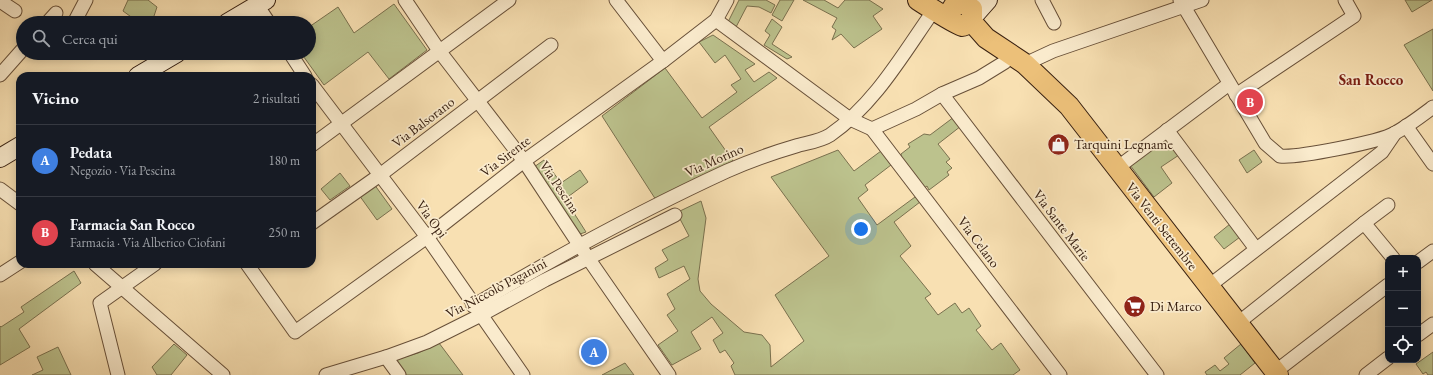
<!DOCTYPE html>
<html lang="it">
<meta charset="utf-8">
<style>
body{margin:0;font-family:"EB Garamond",serif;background:#20242c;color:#f1f3f6}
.controls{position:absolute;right:12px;bottom:12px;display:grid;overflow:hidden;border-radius:8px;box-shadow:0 2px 10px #0003}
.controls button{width:36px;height:36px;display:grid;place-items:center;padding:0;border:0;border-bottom:1px solid #363941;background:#171b24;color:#f1f3f6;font:20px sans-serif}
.you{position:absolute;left:861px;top:229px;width:14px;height:14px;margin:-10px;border:3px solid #fff;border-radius:50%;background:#1a73e8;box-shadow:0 0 0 6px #1a73e833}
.badge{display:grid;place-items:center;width:26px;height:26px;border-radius:50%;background:#0b8043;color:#fff;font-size:13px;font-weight:700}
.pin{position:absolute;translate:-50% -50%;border:2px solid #fff;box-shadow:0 1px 4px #0006}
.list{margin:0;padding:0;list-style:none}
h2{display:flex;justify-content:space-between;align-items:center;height:52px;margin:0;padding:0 16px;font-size:17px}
h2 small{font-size:13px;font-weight:400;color:#9ea1a6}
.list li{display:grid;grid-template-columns:26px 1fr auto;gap:12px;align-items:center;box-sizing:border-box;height:72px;padding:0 16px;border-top:1px solid #363941}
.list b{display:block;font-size:15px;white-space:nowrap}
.list p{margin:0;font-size:13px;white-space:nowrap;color:#9ea1a6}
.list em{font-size:13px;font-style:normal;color:#9ea1a6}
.icon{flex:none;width:22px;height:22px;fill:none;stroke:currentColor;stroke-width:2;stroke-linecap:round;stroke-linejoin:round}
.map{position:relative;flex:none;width:1433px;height:375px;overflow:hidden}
.search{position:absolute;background:#171b24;box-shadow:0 2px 10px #0003;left:16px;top:16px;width:300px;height:44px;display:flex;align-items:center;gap:10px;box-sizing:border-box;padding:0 14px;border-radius:22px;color:#9ea1a6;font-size:15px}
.panel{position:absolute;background:#171b24;box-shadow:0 2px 10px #0003;left:16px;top:72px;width:300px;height:196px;border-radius:12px}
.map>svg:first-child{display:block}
.green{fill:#bcc28d;stroke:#7a714f}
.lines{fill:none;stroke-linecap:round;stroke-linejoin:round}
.street-casing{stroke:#685039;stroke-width:15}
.secondary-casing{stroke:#382011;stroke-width:20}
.primary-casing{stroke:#382011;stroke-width:22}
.street{stroke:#faebcd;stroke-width:13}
.secondary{stroke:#faebcd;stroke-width:18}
.primary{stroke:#ecc079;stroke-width:20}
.labels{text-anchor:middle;stroke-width:3.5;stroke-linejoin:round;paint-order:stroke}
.street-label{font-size:14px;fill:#382011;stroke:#faebcd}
.poi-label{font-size:14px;fill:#382011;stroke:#faebcd;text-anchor:start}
.neighbourhood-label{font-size:15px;font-weight:bold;fill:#7a1f14;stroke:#faebcd}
</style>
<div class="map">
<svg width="1433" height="375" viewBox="0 0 1433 375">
<rect width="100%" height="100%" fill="#f8e0b2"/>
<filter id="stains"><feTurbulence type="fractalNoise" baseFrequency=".005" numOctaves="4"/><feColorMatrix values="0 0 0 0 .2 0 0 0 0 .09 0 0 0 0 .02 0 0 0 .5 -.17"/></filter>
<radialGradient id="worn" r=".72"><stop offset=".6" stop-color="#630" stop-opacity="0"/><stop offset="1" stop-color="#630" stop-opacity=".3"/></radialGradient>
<g class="green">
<polygon points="128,0 148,0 157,7 153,19 134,19 123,11"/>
<polygon points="739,0 766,0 775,5 771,13 759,7 747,6 735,29 727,24"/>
<polygon points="780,0 794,0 782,21 772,15"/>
<polygon points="803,0 824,0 838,8 845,0 869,0 883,9 873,16 882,29 854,48 841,34 832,40 836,30 832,27 837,18"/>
<polygon points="1405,0 1432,0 1412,12"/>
<polygon points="394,4 427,50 389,79 368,52 324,85 301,53 309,53 309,27 338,7 354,33"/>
<polygon points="772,19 782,27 772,44 792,57 787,59 764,45 770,35 765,31"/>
<polygon points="1433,29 1433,91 1404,45"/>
<polygon points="713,35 755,64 745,70 754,82 769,72 777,78 709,127 733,161 656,200 602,116 665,68 702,118 737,92 731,85 741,79 725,55 715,63 699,42"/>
<polygon points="954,117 961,126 938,144 950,159 946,162 952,168 947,172 949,175 929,190 927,186 924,188 902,161 901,154 910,147 908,144 924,134 930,135"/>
<polygon points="1166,137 1179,155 1161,167 1172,183 1154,197 1130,165"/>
<polygon points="838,150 854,171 881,151 891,165 865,185 868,190 858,198 877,225 915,197 920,202 894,222 911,246 900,256 931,294 925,298 938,315 955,303 962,313 969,308 981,326 976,330 992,350 1001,343 1020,370 1013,375 735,375 731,366 734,363 725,350 720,353 713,340 723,333 712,317 691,332 701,349 672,365 658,345 678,331 667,315 675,309 667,294 690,279 684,266 659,278 655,268 668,260 662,250 689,236 680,219 680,211 701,201 706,218 698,279 700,291 711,304 744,332 762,335 770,345 771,367 804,341 775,295 829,256 771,177"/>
<polygon points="1254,150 1262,162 1247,173 1239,160"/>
<polygon points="544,160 561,183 580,170 588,182 565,199 586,232 580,234 534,167"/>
<polygon points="340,173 350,186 330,200 321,189"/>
<polygon points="374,184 392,209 377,220 359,195"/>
<polygon points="1230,224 1240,237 1224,249 1214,237"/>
<polygon points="74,271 81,283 19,329 30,347 0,365 0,326 1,327 24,312 21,307"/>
<polygon points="439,343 463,375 406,375 395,360 418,353"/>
<polygon points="174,344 187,355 171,375 157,375 152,367"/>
<polygon points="1241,344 1255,363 1240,375 1207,375 1205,372 1215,365 1220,371 1229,364 1224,358"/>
<polygon points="58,347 71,375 32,375 43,370 37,357"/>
<polygon points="1433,352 1433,375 1428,375 1426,372 1423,374 1416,364"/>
<polygon points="625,363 634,375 602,375"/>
</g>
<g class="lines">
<defs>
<g id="street">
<polyline points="405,0 440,52 524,161 588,258 669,375"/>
<polyline points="616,0 663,61"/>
<polyline points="1042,0 1054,23"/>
<path d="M1180 0 1265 143 1280 156C1297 158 1380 142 1395 133 1408 126 1421 116 1433 107"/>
<polyline points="0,1 15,11"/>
<polyline points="257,5 269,23"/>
<polyline points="716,20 850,119 872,129 916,109 942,94 979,78 1005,62"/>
<polyline points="75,21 86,0"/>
<polyline points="47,23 56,13"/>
<polyline points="290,53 305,76"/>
<polyline points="1025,64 1053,51 1202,0"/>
<polyline points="0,75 23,49"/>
<polyline points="312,85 427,237 523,375"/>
<polyline points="942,94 1157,375"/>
<polyline points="1236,95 1354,16 1345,0"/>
<polyline points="1406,126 1433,164"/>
<polyline points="872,129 1060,375"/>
<polyline points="1167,130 1256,249"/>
<polyline points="312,145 509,0"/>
<polyline points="1117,168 1229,84"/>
<polyline points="0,189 20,204"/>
<polyline points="312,223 380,175 551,45"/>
<polyline points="1364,223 1388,205"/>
<polyline points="1418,262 1433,251"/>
<polyline points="95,264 223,375"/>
<polyline points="247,264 295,332 427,237 524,161 663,61 716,20 727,0"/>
<polyline points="0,275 20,262"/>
<polyline points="1209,286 1382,152 1395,133"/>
<path d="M473 306C556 257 640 211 727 171 750 161 772 153 796 146 806 143 821 141 830 135 875 104 903 54 934 10"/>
<polyline points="1238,323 1364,223 1393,258"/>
<polyline points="1418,335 1433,324"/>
<polyline points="386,357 399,375"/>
<polyline points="1275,372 1388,285"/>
<polyline points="118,375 100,303 155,264"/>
<polyline points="326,375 386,357 427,342 481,315 545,280 675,215"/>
<polyline points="1366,375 1388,358"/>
</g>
<g id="secondary">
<polyline points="973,17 988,0"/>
<polyline points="227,23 266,0"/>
<polyline points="138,76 177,53"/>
<polyline points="0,158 20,146"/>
</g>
<g id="primary">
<path d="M918 0C924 4 959 26 962 26 966 26 969 22 972 19V9L966 4H955L950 12 951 19"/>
<polyline points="971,21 986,38 1025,64 1069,106 1278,375"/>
</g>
</defs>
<use href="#street" class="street-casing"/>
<use href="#secondary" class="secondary-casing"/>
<use href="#primary" class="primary-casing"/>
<use href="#street" class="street"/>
<use href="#secondary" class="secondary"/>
<use href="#primary" class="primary"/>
</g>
<defs>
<symbol id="shop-disc" viewBox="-11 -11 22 22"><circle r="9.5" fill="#8f2418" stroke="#faebcd"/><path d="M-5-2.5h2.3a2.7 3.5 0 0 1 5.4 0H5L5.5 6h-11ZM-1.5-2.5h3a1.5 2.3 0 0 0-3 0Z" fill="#fff"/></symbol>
<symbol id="supermarket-disc" viewBox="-11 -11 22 22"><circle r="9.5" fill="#8f2418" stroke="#faebcd"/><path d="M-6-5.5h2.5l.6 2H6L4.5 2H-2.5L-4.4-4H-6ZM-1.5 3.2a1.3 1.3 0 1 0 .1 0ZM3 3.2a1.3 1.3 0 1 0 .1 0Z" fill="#fff"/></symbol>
</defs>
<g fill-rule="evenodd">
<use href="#shop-disc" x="1046" y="132" width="25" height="25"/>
<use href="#supermarket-disc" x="1122" y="294" width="25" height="25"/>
</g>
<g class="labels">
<g class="street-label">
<text transform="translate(423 122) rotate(-37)" y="5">Via Balsorano</text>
<text transform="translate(505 156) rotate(-37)" y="5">Via Sirente</text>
<text transform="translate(714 160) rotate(-24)" y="5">Via Morino</text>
<text transform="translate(560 187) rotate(56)" y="5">Via Pescina</text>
<text transform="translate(432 219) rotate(54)" y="5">Via Opi</text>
<text transform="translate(1062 225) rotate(53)" y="5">Via Sante Marie</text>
<text transform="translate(1162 226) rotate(52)" y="5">Via Venti Settembre</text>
<text transform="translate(979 242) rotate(53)" y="5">Via Celano</text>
<text transform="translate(496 288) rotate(-28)" y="5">Via Niccolò Paganini</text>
</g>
<g class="poi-label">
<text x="1074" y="149">Tarquini Legname</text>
<text x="1150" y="311">Di Marco</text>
</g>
<g class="neighbourhood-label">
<text x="1371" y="85">San Rocco</text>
</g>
</g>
<rect width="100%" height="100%" filter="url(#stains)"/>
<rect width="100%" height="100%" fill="url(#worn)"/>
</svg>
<div class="controls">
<button>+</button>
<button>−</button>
<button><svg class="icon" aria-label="locate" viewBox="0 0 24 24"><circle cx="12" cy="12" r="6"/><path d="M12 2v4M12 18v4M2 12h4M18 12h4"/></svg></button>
</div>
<div class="you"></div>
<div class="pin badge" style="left:594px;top:352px;background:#3f7fe0">A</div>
<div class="pin badge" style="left:1250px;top:102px;background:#e0444e">B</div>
<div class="search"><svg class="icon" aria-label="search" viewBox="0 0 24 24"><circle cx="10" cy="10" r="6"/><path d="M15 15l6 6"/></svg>Cerca qui</div>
<section class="panel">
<h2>Vicino<small>2 risultati</small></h2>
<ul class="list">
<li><span class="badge" style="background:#3f7fe0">A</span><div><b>Pedata</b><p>Negozio · Via Pescina</p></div><em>180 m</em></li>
<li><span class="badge" style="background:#e0444e">B</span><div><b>Farmacia San Rocco</b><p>Farmacia · Via Alberico Ciofani</p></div><em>250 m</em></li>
</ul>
</section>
</div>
